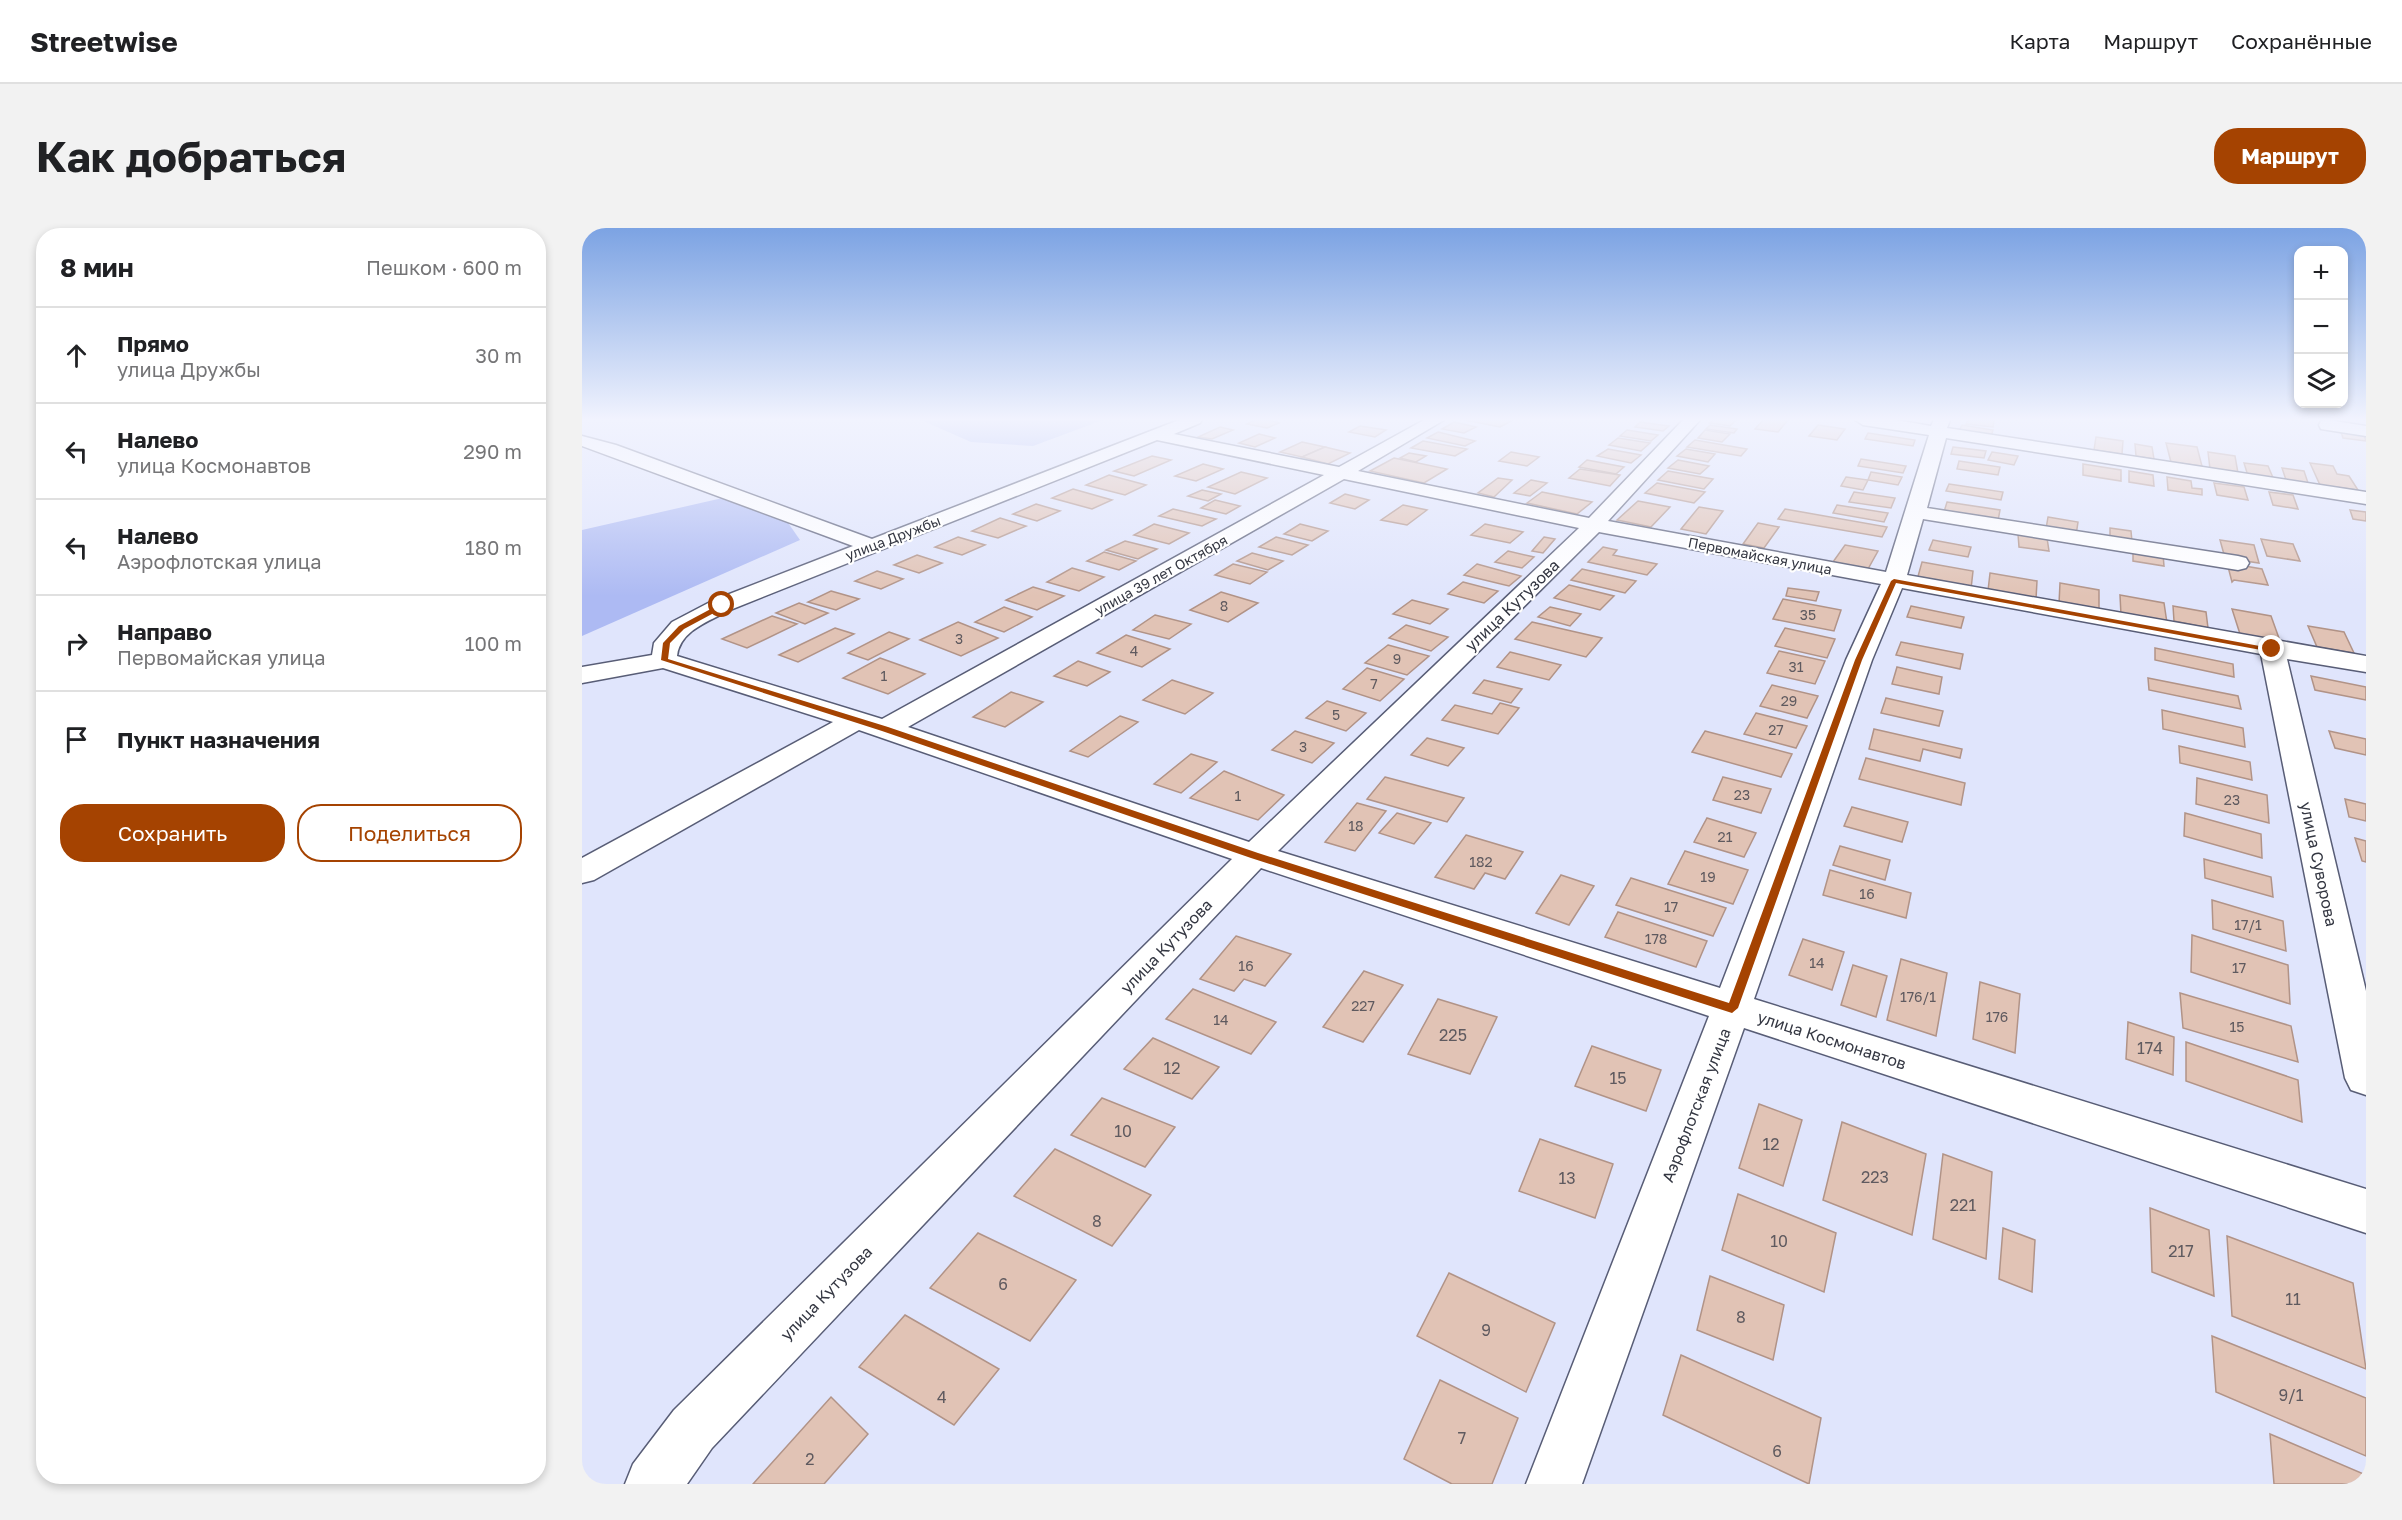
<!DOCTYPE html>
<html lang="ru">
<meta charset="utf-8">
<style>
body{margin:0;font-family:"Golos Text",sans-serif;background:#f2f2f2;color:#202124}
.controls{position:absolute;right:18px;top:18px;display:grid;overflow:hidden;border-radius:12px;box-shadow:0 3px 9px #0003}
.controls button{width:54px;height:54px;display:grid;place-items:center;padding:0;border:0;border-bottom:2px solid #e0e0e0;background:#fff;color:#202124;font:30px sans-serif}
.stop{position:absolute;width:18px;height:18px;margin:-14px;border:4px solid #a54301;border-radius:50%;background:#fff}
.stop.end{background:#a54301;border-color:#fff;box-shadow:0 2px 6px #0008}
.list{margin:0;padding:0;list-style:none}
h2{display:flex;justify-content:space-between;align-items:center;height:78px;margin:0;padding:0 24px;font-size:26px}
h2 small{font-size:20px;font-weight:400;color:#757577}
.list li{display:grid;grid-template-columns:39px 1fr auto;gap:18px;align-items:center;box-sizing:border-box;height:96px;padding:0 24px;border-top:2px solid #e0e0e0}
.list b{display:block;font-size:22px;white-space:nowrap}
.list p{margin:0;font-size:20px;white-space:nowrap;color:#757577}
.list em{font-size:20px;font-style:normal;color:#757577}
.actions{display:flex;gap:12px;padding:18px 24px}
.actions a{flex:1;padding:14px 0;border:2px solid #a54301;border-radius:24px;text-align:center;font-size:21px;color:#a54301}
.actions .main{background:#a54301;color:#fff}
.icon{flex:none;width:33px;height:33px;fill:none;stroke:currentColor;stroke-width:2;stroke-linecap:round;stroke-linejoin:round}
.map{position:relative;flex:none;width:1784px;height:1256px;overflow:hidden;border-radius:24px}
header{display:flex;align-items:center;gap:36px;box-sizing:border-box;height:84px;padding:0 30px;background:#fff;border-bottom:2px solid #e0e0e0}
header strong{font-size:28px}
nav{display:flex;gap:33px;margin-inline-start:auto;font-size:21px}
.intro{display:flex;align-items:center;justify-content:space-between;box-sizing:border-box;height:144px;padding:0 36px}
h1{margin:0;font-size:42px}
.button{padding:15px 27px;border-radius:24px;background:#a54301;color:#fff;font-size:21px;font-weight:700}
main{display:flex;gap:36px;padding:0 36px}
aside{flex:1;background:#fff;border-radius:24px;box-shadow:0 3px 9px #0003}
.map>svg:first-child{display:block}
.green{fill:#adbaf3}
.building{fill:#e1c3b5;stroke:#b19387;stroke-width:1.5}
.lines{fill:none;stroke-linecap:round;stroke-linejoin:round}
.minor-casing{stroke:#585d76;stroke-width:3}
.minor{fill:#fff;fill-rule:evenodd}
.route{fill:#a54301}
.labels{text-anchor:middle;stroke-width:4.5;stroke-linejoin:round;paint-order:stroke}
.far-street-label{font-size:14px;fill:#343742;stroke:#fff}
.number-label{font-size:14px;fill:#5f5a5f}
.street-label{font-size:16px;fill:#343742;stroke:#fff}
.near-number-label{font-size:16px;fill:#5f5a5f}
</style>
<header>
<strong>Streetwise</strong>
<nav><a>Карта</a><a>Маршрут</a><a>Сохранённые</a></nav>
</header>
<div class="intro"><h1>Как добраться</h1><a class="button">Маршрут</a></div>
<main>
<aside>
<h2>8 мин<small>Пешком · 600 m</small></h2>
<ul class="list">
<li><svg class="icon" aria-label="ahead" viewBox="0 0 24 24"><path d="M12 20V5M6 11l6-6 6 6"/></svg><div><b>Прямо</b><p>улица Дружбы</p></div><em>30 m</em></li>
<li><svg class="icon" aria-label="left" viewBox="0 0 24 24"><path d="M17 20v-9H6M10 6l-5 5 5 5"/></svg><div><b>Налево</b><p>улица Космонавтов</p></div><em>290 m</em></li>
<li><svg class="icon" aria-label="left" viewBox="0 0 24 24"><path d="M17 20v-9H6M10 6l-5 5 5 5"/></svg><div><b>Налево</b><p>Аэрофлотская улица</p></div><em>180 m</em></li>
<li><svg class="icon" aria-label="right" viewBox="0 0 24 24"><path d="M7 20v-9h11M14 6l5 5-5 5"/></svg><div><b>Направо</b><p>Первомайская улица</p></div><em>100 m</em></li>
<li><svg class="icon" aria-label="arrive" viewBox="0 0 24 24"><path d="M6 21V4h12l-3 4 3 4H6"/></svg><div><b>Пункт назначения</b></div></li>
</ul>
<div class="actions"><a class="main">Сохранить</a><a>Поделиться</a></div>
</aside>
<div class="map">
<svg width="1784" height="1256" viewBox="0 0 1784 1256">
<rect width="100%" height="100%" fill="#e0e5fc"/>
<g class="green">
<polygon points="339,192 521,192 451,218 389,214"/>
<polygon points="145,269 202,289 218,312 0,408 0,302"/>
</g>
<g class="building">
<polygon points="673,192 686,192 697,195 685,200 665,196"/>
<polygon points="883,192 931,192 918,199"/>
<polygon points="1131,192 1154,192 1148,198 1128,195"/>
<polygon points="1181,192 1206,192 1196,204 1173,201"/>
<polygon points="1386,192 1412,192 1411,199 1384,196"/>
<polygon points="872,194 894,199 882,205 860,201"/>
<polygon points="1058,194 1087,198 1081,203 1053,199"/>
<polygon points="1128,197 1155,201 1152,205 1124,201"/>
<polygon points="1236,197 1263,201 1255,212 1227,208"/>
<polygon points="1380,197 1411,202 1409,208 1377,203"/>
<polygon points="778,198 804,202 793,209 767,204"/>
<polygon points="638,199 651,202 630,211 616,209"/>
<polygon points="1758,201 1781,204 1784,213 1761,210"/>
<polygon points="1045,202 1076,207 1069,213 1038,208"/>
<polygon points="1123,202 1148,206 1140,214 1116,210"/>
<polygon points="856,204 893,213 883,218 845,210"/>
<polygon points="1286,205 1333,212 1331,218 1283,211"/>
<polygon points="677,206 693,210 673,219 657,215"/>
<polygon points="1514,209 1541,213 1540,226 1512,222"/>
<polygon points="1036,210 1068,215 1059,223 1027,217"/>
<polygon points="1113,212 1165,221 1159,228 1105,219"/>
<polygon points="841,213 885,221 873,228 829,220"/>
<polygon points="720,214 743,219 720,229 698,224"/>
<polygon points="1584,215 1615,219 1620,238 1589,234"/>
<polygon points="1553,216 1570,219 1572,231 1554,228"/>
<polygon points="743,219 768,225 746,236 720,229"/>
<polygon points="1371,219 1404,223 1402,230 1369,226"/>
<polygon points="1026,221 1059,227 1049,235 1015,228"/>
<polygon points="1104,221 1133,226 1126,234 1095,228"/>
<polygon points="929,224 957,229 945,238 917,233"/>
<polygon points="1410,224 1436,228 1432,237 1406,232"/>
<polygon points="1626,224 1653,228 1656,245 1628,241"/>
<polygon points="827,225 844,228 834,234 818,230"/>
<polygon points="570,228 589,232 552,248 532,243"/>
<polygon points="812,230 865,241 842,255 788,243"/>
<polygon points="1279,231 1324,238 1321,245 1276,238"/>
<polygon points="1005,232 1042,239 1034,246 997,239"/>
<polygon points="1096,232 1127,238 1118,246 1086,240"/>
<polygon points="1377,233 1418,239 1416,247 1375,241"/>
<polygon points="1662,235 1686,238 1692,252 1666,248"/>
<polygon points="1728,235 1751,238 1755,246 1767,248 1776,262 1738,257"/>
<polygon points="621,236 641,241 614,253 593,248"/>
<polygon points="1501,236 1539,242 1539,253 1501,247"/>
<polygon points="1700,240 1722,243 1726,255 1704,252"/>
<polygon points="998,241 1038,247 1028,258 987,250"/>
<polygon points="1086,243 1131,251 1122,261 1076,252"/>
<polygon points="1547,243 1571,247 1572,258 1547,254"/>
<polygon points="659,244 685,250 653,266 626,259"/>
<polygon points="1289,244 1320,249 1316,257 1286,252"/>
<polygon points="527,247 564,257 543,267 504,257"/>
<polygon points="1264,249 1286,252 1281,262 1259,258"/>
<polygon points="1585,249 1609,253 1610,260 1620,261 1620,267 1586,262"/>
<polygon points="916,250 930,252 912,269 896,265"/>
<polygon points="949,252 965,255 948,268 932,265"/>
<polygon points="1075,255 1123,264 1112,275 1063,265"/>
<polygon points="1632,255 1662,259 1666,272 1635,267"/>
<polygon points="1367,256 1421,264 1419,272 1364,263"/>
<polygon points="491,261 530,272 510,281 470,270"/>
<polygon points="620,262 639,266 626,273 606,268"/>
<polygon points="960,264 1010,274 995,286 945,275"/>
<polygon points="1272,264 1313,270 1309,280 1267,274"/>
<polygon points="1687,264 1711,267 1716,281 1691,277"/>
<polygon points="763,266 787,272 773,281 748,275"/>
<polygon points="633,272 658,278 644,286 619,280"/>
<polygon points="1056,273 1088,279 1069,299 1035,292"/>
<polygon points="1365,274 1418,282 1416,293 1362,284"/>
<polygon points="454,276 478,283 455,293 431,286"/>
<polygon points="821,277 845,282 825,297 799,292"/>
<polygon points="1255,277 1306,285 1302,294 1251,285"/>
<polygon points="1117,279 1141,283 1124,306 1099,301"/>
<polygon points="591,281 634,291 620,298 577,288"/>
<polygon points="1203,281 1305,299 1300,309 1196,291"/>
<polygon points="1768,282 1784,284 1784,293 1771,291"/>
<polygon points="1466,289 1496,294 1494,307 1464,301"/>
<polygon points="418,290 444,298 416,310 390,303"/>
<polygon points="1176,295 1197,299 1182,320 1161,316"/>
<polygon points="572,296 607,305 587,316 552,307"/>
<polygon points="718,296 746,303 730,313 702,306"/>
<polygon points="903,296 941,304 928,315 889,307"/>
<polygon points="1528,300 1549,303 1550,314 1528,311"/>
<polygon points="1436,306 1465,310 1467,323 1437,319"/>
<polygon points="376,309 403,317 380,327 353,319"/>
<polygon points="694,309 726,317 710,327 677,319"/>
<polygon points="962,309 973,311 961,325 950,323"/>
<polygon points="1679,311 1711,316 1718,333 1685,328"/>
<polygon points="1351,312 1389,319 1386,329 1347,322"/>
<polygon points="1638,312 1672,317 1677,335 1643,330"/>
<polygon points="543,313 575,321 556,331 524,322"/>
<polygon points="1263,317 1296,323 1286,341 1251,334"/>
<polygon points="1021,319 1035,322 1031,327 1075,336 1065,347 1006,334"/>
<polygon points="1551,321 1581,326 1582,338 1551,333"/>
<polygon points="926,323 952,329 940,340 913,334"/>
<polygon points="522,324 554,333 537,342 505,333"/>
<polygon points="670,325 701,333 686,342 655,333"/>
<polygon points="335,327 360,335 337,345 312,337"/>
<polygon points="1340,334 1391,343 1389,361 1335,352"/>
<polygon points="1645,335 1680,341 1686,357 1652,352 1650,354"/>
<polygon points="651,336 685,344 668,356 633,347"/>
<polygon points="895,336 939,348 927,358 882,347"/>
<polygon points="490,340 522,349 497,363 465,354"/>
<polygon points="1000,341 1054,353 1043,365 989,352"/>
<polygon points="295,343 321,351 299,361 273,353"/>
<polygon points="1408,345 1455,353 1454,371 1406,363"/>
<polygon points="881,354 916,363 902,375 866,366"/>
<polygon points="1478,355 1517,362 1517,383 1477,376"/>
<polygon points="987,357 1032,368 1018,382 972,370"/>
<polygon points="451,359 482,368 455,382 424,372"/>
<polygon points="1206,360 1237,364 1234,373 1204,368"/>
<polygon points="249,363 277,371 254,382 226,374"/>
<polygon points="639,364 676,375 646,394 608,382"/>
<polygon points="1538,367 1582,375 1585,395 1539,387"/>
<polygon points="1201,371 1259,382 1252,403 1191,391"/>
<polygon points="830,372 866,381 848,396 811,386"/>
<polygon points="217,375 246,385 223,396 194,385"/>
<polygon points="1329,378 1382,389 1379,400 1325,389"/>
<polygon points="1591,378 1624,384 1626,400 1592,393"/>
<polygon points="422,379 450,389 422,404 393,394"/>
<polygon points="968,379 999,386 988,398 956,389"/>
<polygon points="1650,381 1689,388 1698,413 1658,406"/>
<polygon points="573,387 609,396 587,411 551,402"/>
<polygon points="190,388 215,396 165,420 140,411"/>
<polygon points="376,394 416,410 379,428 338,412"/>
<polygon points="950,394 1020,410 1004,429 933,411"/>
<polygon points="824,397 866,409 849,423 807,410"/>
<polygon points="1726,398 1762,404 1772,425 1735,419"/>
<polygon points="253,400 272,406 216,434 197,427"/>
<polygon points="1203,400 1253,411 1245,430 1193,418"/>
<polygon points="307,404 327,411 286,432 266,425"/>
<polygon points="544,407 588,421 560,439 515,425"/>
<polygon points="1319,414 1381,426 1378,441 1314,427"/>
<polygon points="806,417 847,428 825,447 783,435"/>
<polygon points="1573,420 1651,436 1652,449 1573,432"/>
<polygon points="1197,423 1243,433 1233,456 1185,445"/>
<polygon points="928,424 979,437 967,452 915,439"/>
<polygon points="298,430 343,446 306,466 261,450"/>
<polygon points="496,433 528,444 505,458 472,448"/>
<polygon points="1315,439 1360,449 1357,466 1310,456"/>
<polygon points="785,440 822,451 798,473 761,461"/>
<polygon points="1729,448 1784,459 1784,472 1733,462"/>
<polygon points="1566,450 1656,468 1659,481 1567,462"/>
<polygon points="590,452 631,465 603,486 561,472"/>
<polygon points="902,452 940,461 929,475 891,465"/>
<polygon points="1190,457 1236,468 1225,490 1178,478"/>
<polygon points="429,464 461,474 423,499 391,489"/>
<polygon points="1304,470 1361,483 1357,498 1299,485"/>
<polygon points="745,473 784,485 764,503 724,490"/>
<polygon points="918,475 937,480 916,506 860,492 873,477 910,486"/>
<polygon points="1580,482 1661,500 1663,519 1581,501"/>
<polygon points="1174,485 1225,498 1214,520 1162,506"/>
<polygon points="538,488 556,494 506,529 488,523"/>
<polygon points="1292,501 1380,521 1378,530 1341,521 1338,533 1287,521"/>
<polygon points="713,503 752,515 730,535 690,522"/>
<polygon points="1123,503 1210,526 1199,549 1110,524"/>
<polygon points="1747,503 1784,511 1784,527 1753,520"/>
<polygon points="845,510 882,520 866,538 829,527"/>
<polygon points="1597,518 1668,534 1670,552 1598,535"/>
<polygon points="609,526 635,534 599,565 572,556"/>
<polygon points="1284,530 1383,555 1379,577 1277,551"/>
<polygon points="642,543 702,567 676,592 608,570"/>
<polygon points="803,549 882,570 865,594 785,571"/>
<polygon points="1141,549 1189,561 1179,585 1131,572"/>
<polygon points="1615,550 1685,567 1687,595 1614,576"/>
<polygon points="1763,571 1784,576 1784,593 1767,589"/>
<polygon points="775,575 804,583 773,623 743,614"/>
<polygon points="1270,579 1326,594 1320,614 1262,598"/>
<polygon points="815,585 849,595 832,616 797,605"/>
<polygon points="1603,585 1679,606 1680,630 1602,608"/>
<polygon points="1125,590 1174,605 1162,629 1112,614"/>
<polygon points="884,607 941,624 923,651 903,645 892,661 853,649"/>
<polygon points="1773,610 1784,613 1784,634 1780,633"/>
<polygon points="1258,618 1308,632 1303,652 1251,637"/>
<polygon points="1103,623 1166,642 1151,676 1086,656"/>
<polygon points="1622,631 1689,649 1691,669 1623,650"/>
<polygon points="1248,642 1329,665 1324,690 1241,667"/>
<polygon points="979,647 1012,658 987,697 954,685"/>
<polygon points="1049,650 1144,680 1131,708 1034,677"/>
<polygon points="1630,672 1701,693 1704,723 1631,701"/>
<polygon points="1036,684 1125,713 1114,739 1023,709"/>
<polygon points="1610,707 1706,737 1708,776 1609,744"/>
<polygon points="654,708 709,726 683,758 662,751 652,763 618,751"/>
<polygon points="1221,711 1262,724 1250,762 1207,747"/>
<polygon points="1319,731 1365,745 1354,808 1305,792"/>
<polygon points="1271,737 1305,748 1294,789 1259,777"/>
<polygon points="782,743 821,757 781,814 741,799"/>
<polygon points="1398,754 1438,766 1433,825 1391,811"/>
<polygon points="611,761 694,794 669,826 584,791"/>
<polygon points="1598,765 1709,798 1716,834 1601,800"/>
<polygon points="856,771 915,789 888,846 826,826"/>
<polygon points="1546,794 1592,809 1591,847 1544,831"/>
<polygon points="571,810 637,839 610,871 542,841"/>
<polygon points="1604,814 1716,852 1720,894 1604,853"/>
<polygon points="1010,818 1079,842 1064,883 993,858"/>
<polygon points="520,870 593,899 563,939 489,907"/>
<polygon points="1177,876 1220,892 1201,958 1157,940"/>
<polygon points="1260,894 1344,926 1330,1007 1241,972"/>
<polygon points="958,911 1031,936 1013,990 937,963"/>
<polygon points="473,921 569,967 530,1018 432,968"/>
<polygon points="1361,926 1410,944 1404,1031 1351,1011"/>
<polygon points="1156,966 1254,1005 1242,1064 1140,1022"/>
<polygon points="1568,980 1627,1002 1632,1068 1570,1044"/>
<polygon points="1421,1000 1453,1012 1450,1064 1417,1051"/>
<polygon points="396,1005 494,1052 448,1113 348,1060"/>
<polygon points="1645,1008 1771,1055 1784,1141 1650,1088"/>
<polygon points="867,1045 973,1095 944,1164 835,1108"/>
<polygon points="1128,1048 1202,1077 1191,1132 1115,1102"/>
<polygon points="323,1087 417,1141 372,1197 277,1139"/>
<polygon points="1630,1108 1784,1170 1784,1228 1634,1164"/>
<polygon points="1099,1127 1239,1190 1227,1256 1081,1187"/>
<polygon points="858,1152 936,1190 910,1256 870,1256 822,1231"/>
<polygon points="249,1169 286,1206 242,1256 171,1256"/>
<polygon points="1688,1206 1784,1247 1784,1256 1692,1256"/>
</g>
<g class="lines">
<defs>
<g id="minor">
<path d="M597 192H620L618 195 592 206 757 239 842 192H862L776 243 1007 290 1101 192H1118L1026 293 1304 344 1347 207 1281 197 1273 192H1314L1349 198 1352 192H1368L1365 200 1784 264V276L1364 210 1345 280 1656 328 1664 330 1667 335 1664 340 1656 342 1341 291 1325 347 1784 428V444L1705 431 1784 763V867L1769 862 1763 850 1679 426 1320 360 1290 432 1172 771 1784 961V1005L1162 800 1000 1256H944L1127 788 679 640 130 1220 105 1256H43L51 1236 92 1182 650 631 277 502 12 652 0 655V630L251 494 81 440 0 455V439L70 427 72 415 90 394 132 372 271 318 0 218V208L34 217 290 311ZM575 212 742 247 300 491 95 428C98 402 128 393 148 382ZM762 251 997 300 667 614 326 499ZM1017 304 1299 356 1264 432 1138 760 696 623Z"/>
<polygon points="1746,192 1784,198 1784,208 1739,201 1737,197 1739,193"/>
</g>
</defs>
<use href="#minor" class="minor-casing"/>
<use href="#minor" class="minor"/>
</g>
<linearGradient id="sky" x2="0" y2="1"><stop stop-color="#7ca3e3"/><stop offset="0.52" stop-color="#f1f3fe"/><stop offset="1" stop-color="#f1f3fe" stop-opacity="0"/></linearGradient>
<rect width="1784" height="368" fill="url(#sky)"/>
<polygon class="route" points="1312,351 1694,421 1690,424 1314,355 1280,432 1156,780 1150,785 669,630 300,503 79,432 81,415 97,398 138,376 143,376 143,379 102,401 88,415 86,431 306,499 676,625 1147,775 1273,432 1309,353"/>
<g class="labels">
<g class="far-street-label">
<text transform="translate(311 310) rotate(-21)" y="5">улица Дружбы</text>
<text transform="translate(1178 328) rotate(11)" y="5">Первомайская улица</text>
<text transform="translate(579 347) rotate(-29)" y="5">улица 39 лет Октября</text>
</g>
<g class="number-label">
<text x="642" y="383">8</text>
<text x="1226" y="392">35</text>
<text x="377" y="416">3</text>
<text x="552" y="428">4</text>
<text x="815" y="436">9</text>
<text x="1214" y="444">31</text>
<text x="302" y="453">1</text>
<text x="792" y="461">7</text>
<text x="1207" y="478">29</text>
<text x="754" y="492">5</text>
<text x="1194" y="507">27</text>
<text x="721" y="524">3</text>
<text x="1160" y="572">23</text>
<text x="656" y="573">1</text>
<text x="1650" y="577">23</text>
<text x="774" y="603">18</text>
<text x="1143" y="614">21</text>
<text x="899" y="639">182</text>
<text x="1126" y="654">19</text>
<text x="1285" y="671">16</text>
<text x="1089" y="684">17</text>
<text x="1666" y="702">17/1</text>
<text x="1074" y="716">178</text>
<text x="1235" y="740">14</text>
<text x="664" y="743">16</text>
<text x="1657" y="745">17</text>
<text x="1336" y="774">176/1</text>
<text x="781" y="783">227</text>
<text x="1415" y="794">176</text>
<text x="639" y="797">14</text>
<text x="1655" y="804">15</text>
</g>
<g class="street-label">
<text transform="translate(930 377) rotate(-44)" y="6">улица Кутузова</text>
<text transform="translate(1737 636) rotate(78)" y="6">улица Суворова</text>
<text transform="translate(584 718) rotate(-46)" y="6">улица Кутузова</text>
<text transform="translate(1250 812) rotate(18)" y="6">улица Космонавтов</text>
<text transform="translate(1114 877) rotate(-69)" y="6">Аэрофлотская улица</text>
<text transform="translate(244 1065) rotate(-46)" y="6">улица Кутузова</text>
</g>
<g class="near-number-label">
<text x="871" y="813">225</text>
<text x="1568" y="826">174</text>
<text x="590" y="846">12</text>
<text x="1036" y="856">15</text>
<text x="541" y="909">10</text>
<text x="1189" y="922">12</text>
<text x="1293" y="955">223</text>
<text x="985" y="956">13</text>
<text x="1381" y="983">221</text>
<text x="515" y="999">8</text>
<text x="1197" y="1019">10</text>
<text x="1599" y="1029">217</text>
<text x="421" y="1062">6</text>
<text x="1711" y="1077">11</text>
<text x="1159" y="1095">8</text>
<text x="904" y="1108">9</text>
<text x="1709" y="1173">9/1</text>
<text x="360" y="1175">4</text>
<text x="880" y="1216">7</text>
<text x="1195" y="1229">6</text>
<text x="228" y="1237">2</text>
</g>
</g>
</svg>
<div class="controls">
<button>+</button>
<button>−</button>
<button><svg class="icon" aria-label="layers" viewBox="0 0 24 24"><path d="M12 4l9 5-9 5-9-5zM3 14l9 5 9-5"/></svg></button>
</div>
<div class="stop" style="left:140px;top:377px"></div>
<div class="stop end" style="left:1690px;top:421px"></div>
</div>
</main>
